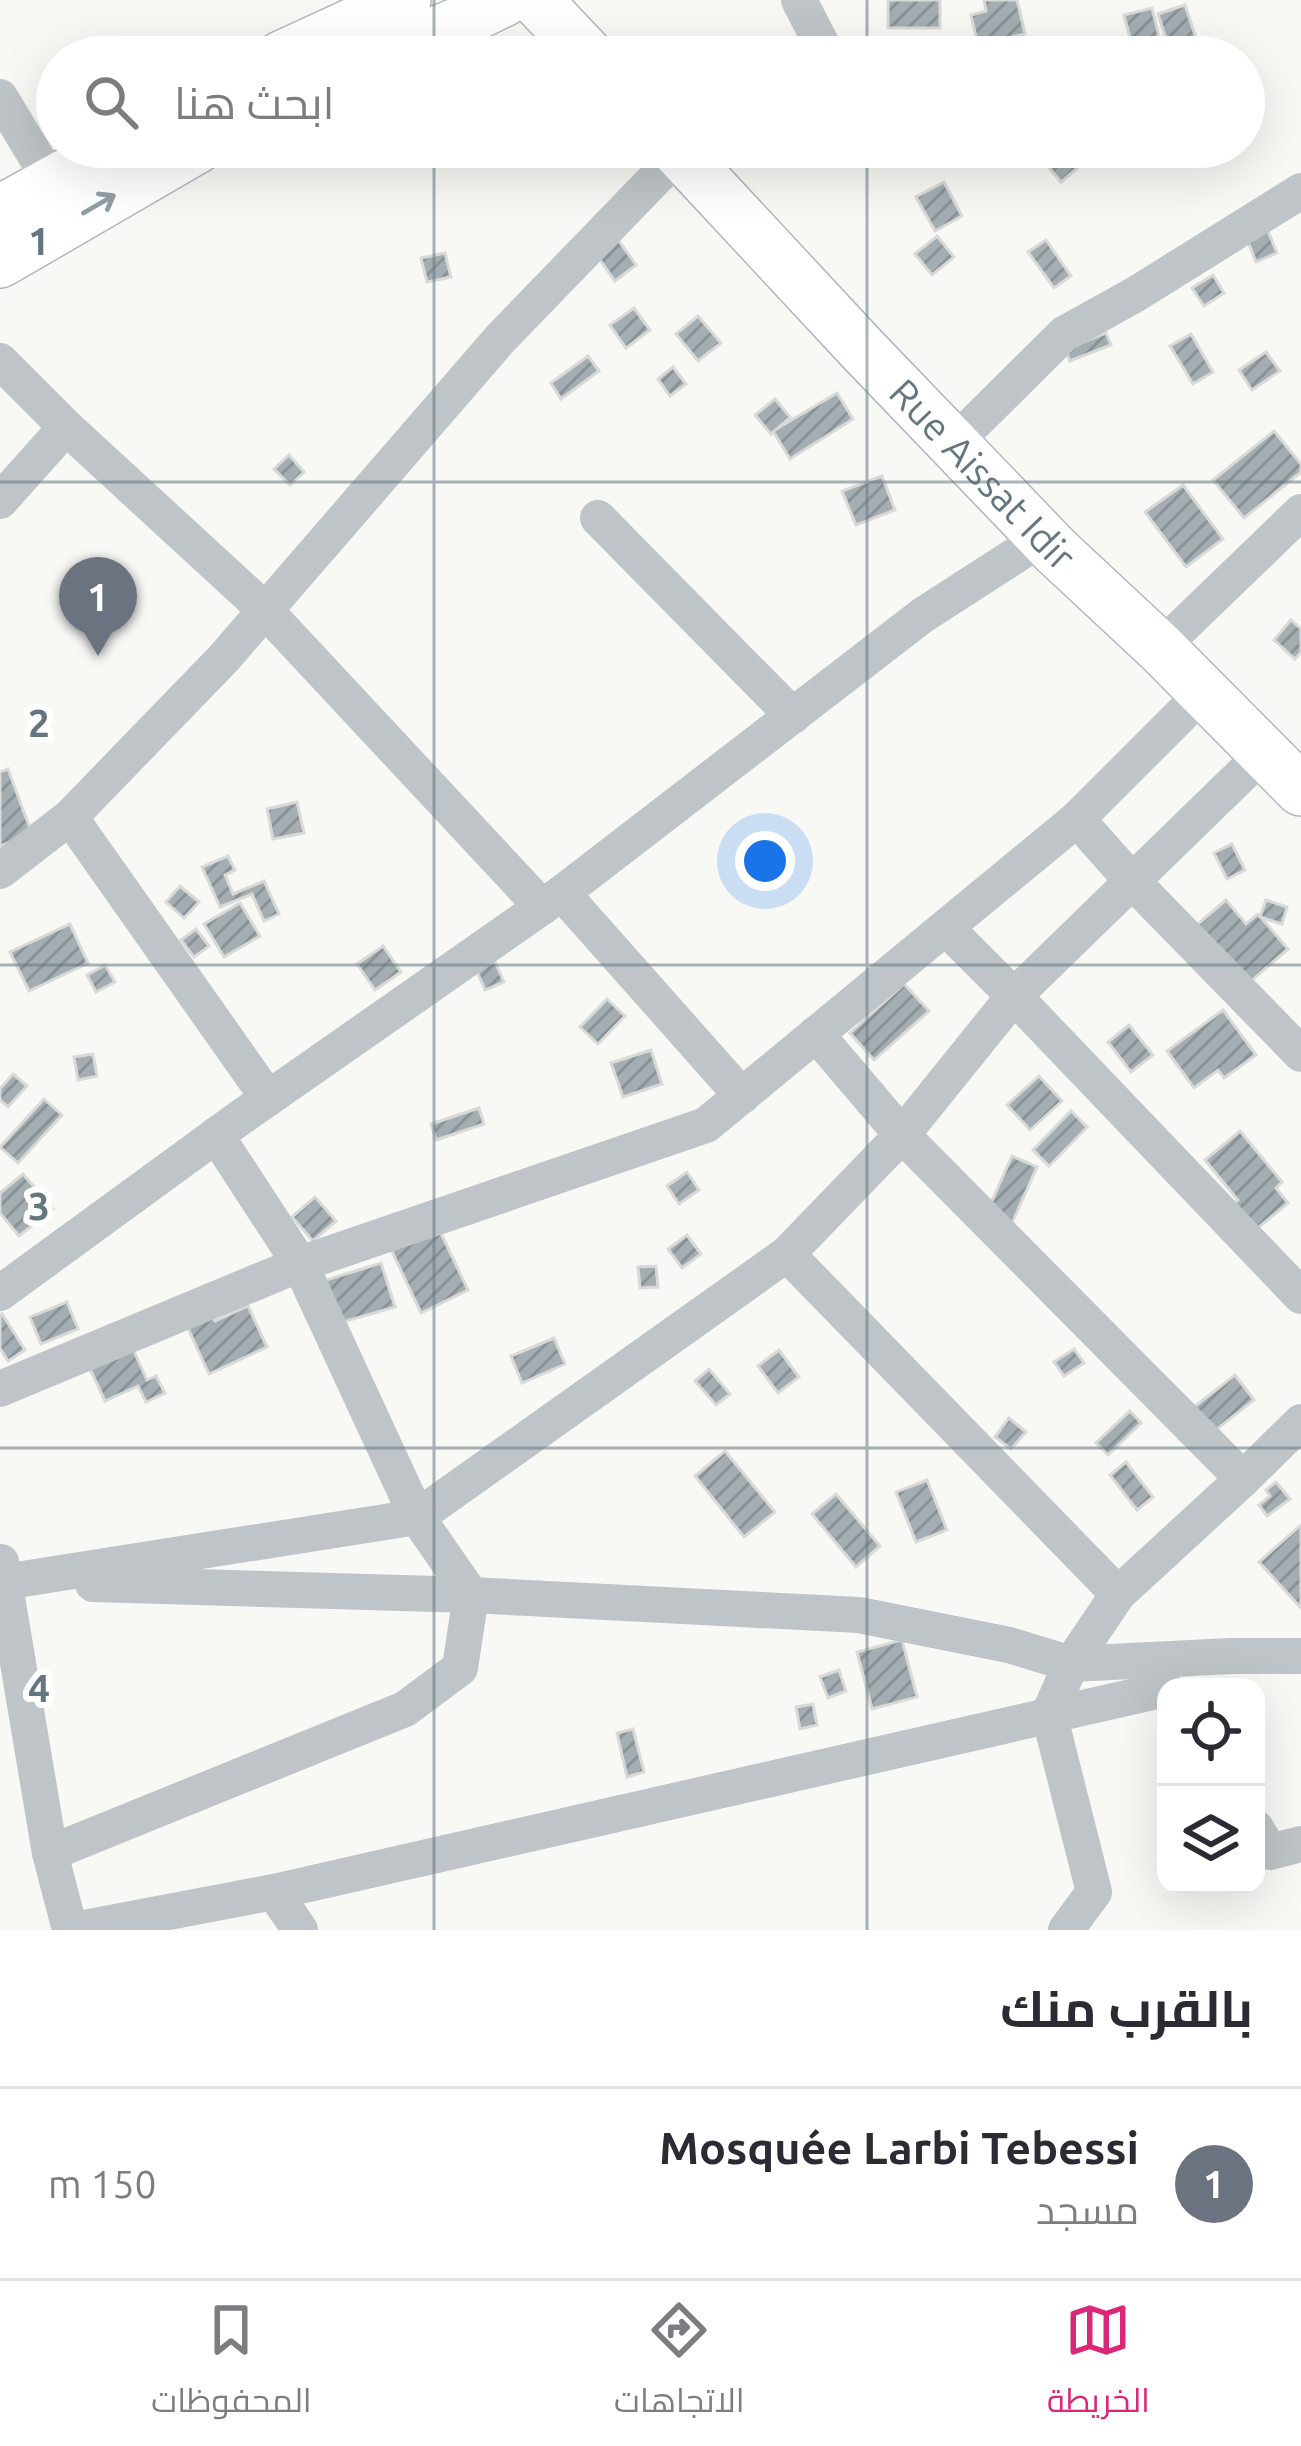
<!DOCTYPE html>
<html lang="ar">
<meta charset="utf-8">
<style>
body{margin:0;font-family:Ubuntu,Cairo,sans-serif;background:#f7f7f7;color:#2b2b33;direction:rtl}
.controls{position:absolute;right:36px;bottom:36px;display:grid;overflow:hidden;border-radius:24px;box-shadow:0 12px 48px #0002}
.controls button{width:108px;height:108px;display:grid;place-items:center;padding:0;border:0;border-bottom:3px solid #e1e1e2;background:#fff;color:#2b2b33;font:60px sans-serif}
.you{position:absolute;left:765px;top:861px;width:42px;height:42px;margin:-30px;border:9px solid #fff;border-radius:50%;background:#1a73e8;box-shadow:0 0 0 18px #1a73e833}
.badge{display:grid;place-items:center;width:78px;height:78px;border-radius:50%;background:#db2777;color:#fff;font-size:39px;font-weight:700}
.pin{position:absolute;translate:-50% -99px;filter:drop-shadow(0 3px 6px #0008)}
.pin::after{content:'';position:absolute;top:63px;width:42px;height:36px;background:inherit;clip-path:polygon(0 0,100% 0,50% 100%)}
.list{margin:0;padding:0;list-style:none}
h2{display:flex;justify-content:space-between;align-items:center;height:156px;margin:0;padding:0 48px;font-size:51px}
h2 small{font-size:39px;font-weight:400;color:#7c7c81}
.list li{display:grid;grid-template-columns:78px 1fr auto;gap:36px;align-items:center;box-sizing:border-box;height:192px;padding:0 48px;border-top:3px solid #e1e1e2}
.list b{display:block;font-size:45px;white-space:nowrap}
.list p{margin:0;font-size:39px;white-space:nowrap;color:#7c7c81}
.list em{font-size:39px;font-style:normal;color:#7c7c81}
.icon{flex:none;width:66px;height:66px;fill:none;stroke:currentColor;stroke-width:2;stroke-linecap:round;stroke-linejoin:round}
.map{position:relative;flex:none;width:1301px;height:1930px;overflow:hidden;direction:ltr}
.search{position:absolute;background:#fff;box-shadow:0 12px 48px #0002;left:36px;right:36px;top:36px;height:132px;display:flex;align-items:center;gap:30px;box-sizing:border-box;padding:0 42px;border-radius:66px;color:#7c7c81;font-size:45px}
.sheet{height:348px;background:#fff}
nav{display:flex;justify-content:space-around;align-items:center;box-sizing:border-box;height:168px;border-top:3px solid #e1e1e2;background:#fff;font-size:33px;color:#7c7c81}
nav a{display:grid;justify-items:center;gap:6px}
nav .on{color:#db2777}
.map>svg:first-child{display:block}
.building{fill:url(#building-hatch);stroke:#d9d9d8;stroke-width:3}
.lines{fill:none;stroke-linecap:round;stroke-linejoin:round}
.secondary-casing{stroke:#b1b8bb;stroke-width:54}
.street{stroke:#bec4c7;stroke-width:36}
.secondary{stroke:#fff;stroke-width:51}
.oneway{stroke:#929fa5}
.grid{fill:none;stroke:#64767f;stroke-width:3;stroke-opacity:0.55}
.labels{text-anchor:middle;stroke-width:12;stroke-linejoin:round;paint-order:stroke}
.street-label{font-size:39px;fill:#64767f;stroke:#fff}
.grid-label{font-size:39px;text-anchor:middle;font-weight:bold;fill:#64767f;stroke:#fff;stroke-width:12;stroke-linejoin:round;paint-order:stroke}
</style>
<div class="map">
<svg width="1301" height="1930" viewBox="0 0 1301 1930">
<defs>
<pattern id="building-hatch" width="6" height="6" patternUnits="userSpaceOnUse" patternTransform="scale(3)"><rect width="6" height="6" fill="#a4aeb2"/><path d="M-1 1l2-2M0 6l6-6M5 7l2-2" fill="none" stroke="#899296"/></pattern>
</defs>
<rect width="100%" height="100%" fill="#f8f8f5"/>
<g class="building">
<rect x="888" y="0" width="52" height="28"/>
<polygon points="984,0 1017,0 1025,34 978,45 971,15 986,11"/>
<polygon points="1185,5 1201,53 1190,57 1172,57 1158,14"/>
<polygon points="1152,8 1164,57 1135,57 1124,15"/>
<polygon points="1039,40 1043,57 989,57 988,52"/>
<polygon points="1042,147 1067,147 1082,164 1061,182 1036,152"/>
<polygon points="944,182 962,216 935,231 916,197"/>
<polygon points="1258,207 1277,253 1256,262 1249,244"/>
<polygon points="937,236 954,257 932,275 915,254"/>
<polygon points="617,238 636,265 615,281 595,253"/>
<polygon points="1046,240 1071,276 1054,288 1028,252"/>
<polygon points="445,253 451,277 427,282 421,258"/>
<polygon points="1213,275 1224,293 1204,306 1192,288"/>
<polygon points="634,308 650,330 626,348 610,325"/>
<polygon points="698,316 721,343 698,361 676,334"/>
<polygon points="1106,333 1111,345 1070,361 1065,349"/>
<polygon points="1191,334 1213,372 1193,384 1170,346"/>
<polygon points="1266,352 1280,371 1252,390 1239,370"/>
<polygon points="588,356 599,371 561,399 551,383"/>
<polygon points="673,367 686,384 670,396 658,379"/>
<polygon points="837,393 853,419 790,459 773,431"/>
<polygon points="775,399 790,417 771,434 755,415"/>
<polygon points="1274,431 1301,464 1301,472 1244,518 1213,480"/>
<polygon points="289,455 304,472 290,485 274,469"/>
<polygon points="882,476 895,510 856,525 842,491"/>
<polygon points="1183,485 1223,539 1186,567 1145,512"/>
<polygon points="1291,620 1301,629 1301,652 1295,659 1274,640"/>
<polygon points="8,769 32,834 0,846 0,772"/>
<polygon points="297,802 304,833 273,839 267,809"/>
<polygon points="1232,844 1245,870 1227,879 1214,853"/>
<polygon points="228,856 235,870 225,875 233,894 264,881 279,914 264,921 252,894 220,907 202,867"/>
<polygon points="180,886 199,902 184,918 166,902"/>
<polygon points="1226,900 1246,924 1258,914 1288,949 1244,987 1184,936"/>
<polygon points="1266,900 1287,907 1282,924 1260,917"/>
<polygon points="240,903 260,936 224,957 204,924"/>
<polygon points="70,924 88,963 29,991 10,952"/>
<polygon points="196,929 209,946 194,957 181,940"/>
<polygon points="383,946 401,972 375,990 357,964"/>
<polygon points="495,962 504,982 485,990 476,969"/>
<polygon points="105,965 115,982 96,992 87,975"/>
<polygon points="904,984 929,1011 874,1060 850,1033"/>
<polygon points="607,999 625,1016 598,1044 580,1027"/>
<polygon points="1223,1010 1256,1055 1224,1078 1218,1070 1194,1088 1167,1051"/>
<polygon points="1129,1025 1153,1055 1131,1072 1108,1042"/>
<polygon points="651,1050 662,1084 623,1097 611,1063"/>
<polygon points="93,1054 97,1076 78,1080 74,1057"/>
<polygon points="13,1074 27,1086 8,1107 0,1100 0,1089"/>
<polygon points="1039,1076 1062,1101 1030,1130 1007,1105"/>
<polygon points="44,1099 62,1115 18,1163 0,1147"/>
<polygon points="479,1108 484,1124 436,1140 431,1124"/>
<polygon points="1071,1111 1087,1127 1049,1166 1033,1150"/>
<polygon points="1240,1131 1282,1182 1276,1188 1288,1203 1247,1237 1225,1211 1238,1200 1205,1160"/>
<polygon points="1012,1156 1037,1167 1012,1223 987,1212"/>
<polygon points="687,1172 699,1190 679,1204 667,1186"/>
<polygon points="23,1174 53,1209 19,1236 0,1213 0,1193"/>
<polygon points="315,1197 336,1221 313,1241 292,1217"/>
<polygon points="435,1221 468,1290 421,1313 388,1243"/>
<polygon points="687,1235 701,1254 682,1268 668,1249"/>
<polygon points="381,1263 395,1307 336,1324 323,1281"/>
<polygon points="656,1266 658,1287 640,1288 638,1267"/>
<polygon points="67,1302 78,1329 41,1344 30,1317"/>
<polygon points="248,1306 267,1347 209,1374 187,1326 211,1315 215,1321"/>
<polygon points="2,1314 25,1350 8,1361 0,1348 0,1316"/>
<polygon points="554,1338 565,1364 522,1383 511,1356"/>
<polygon points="132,1347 147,1380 156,1376 165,1393 146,1402 138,1386 105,1401 89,1367"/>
<polygon points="1074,1349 1084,1363 1064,1376 1054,1362"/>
<polygon points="779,1350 799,1377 778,1393 758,1366"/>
<polygon points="709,1369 730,1394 716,1405 695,1381"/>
<polygon points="1235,1375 1254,1400 1204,1439 1185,1414"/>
<polygon points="1130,1411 1141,1423 1108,1455 1096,1443"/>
<polygon points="1009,1418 1026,1432 1011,1449 995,1437"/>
<polygon points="725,1451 775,1512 744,1537 695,1476"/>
<polygon points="1126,1462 1153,1497 1137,1510 1110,1475"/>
<polygon points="927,1480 947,1530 916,1542 896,1492"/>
<polygon points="1276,1482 1290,1499 1267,1516 1259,1505 1270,1496 1266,1490"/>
<polygon points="836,1494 880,1546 856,1567 812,1514"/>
<polygon points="1301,1525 1301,1608 1259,1562"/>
<polygon points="902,1640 917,1697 872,1709 857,1652"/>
<polygon points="839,1670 846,1691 828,1698 820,1677"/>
<polygon points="813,1704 817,1725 800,1729 796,1707"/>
<polygon points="633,1729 644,1772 627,1777 617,1733"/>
</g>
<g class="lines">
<defs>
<g id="secondary">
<polyline points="536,0 590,57"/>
<polyline points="281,57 405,0"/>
<polyline points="375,57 452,26 505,0"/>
<path id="s1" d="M674 147 862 349 1056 551 1160 648 1301 790"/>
<polyline points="0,211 116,147"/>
<polyline points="0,262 198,147"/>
</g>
</defs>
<use href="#secondary" class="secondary-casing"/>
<g class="street">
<polyline points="799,0 828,57"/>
<polyline points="0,97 52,183"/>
<polyline points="0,361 66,427 264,609 542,907"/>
<polyline points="954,443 1064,334 1136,294 1301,191"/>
<polyline points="0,501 66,427"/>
<polyline points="598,518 793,716"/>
<polyline points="1160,648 1301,512"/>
<polyline points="70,817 268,1098"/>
<polyline points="1077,819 1132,881 1301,1054"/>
<polyline points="0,871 70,817 224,658 500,339 680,153"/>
<polyline points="562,893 742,1096"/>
<polyline points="946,928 1014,996 1301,1296"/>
<polyline points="816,1034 902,1135 1243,1479"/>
<polyline points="787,1254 1118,1594"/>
<polyline points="0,1293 237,1120 562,893 923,615 1044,537"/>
<polyline points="0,1389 300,1264 706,1125 1077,819 1203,693"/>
<polyline points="1,1562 50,1853 70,1930"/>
<polyline points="4,1582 417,1517 787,1254 902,1135 1014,996 1263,754"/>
<polyline points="93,1584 471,1595 859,1615 1009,1645 1071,1664 1231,1656 1301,1656"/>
<polyline points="1256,1828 1270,1852 1301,1844"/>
<polyline points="50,1853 405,1709 460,1668 471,1595 417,1517 300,1264 216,1135"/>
<polyline points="274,1892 300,1930"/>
<polyline points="74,1930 274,1892 1166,1689"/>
<polyline points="1066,1930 1094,1892 1049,1714 1071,1664 1118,1594 1243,1479 1301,1422"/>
</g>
<use href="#secondary" class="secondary"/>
</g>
<defs><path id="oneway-shaft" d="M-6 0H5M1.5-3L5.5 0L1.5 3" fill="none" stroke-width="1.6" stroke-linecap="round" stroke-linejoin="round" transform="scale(3)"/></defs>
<use class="oneway" href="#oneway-shaft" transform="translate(99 204) rotate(-30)"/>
<path class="grid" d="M434 0V57M867 0V57M434 147V1930M867 147V1930M0 482H1301M0 965H1301M0 1448H1301"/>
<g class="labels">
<g class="street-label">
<text dy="14" stroke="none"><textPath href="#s1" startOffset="450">Rue Aissat Idir</textPath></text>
</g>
</g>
<g class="grid-label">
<text x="39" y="255">1</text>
<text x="39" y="737">2</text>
<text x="39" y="1220">3</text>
<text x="39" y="1702">4</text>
</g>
</svg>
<div class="controls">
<button><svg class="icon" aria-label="locate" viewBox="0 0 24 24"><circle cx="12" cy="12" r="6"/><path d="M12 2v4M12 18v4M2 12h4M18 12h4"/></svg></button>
<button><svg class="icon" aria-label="layers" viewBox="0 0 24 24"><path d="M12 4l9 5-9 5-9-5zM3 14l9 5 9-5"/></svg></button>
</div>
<div class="you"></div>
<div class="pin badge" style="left:98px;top:656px;background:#6b7280">1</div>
<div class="search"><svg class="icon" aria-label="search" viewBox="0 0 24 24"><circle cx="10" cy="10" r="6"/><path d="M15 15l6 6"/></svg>ابحث هنا</div>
</div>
<section class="sheet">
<h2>بالقرب منك<small></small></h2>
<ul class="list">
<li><span class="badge" style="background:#6b7280">1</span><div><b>Mosquée Larbi Tebessi</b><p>مسجد</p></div><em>150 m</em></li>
</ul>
</section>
<nav>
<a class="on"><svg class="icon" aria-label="map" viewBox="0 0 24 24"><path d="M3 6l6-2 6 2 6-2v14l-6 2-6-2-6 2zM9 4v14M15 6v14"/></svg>الخريطة</a>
<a><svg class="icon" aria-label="directions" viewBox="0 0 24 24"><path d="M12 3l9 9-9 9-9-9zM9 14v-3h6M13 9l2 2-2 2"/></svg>الاتجاهات</a>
<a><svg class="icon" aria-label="saved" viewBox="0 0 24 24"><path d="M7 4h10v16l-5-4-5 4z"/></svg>المحفوظات</a>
</nav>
